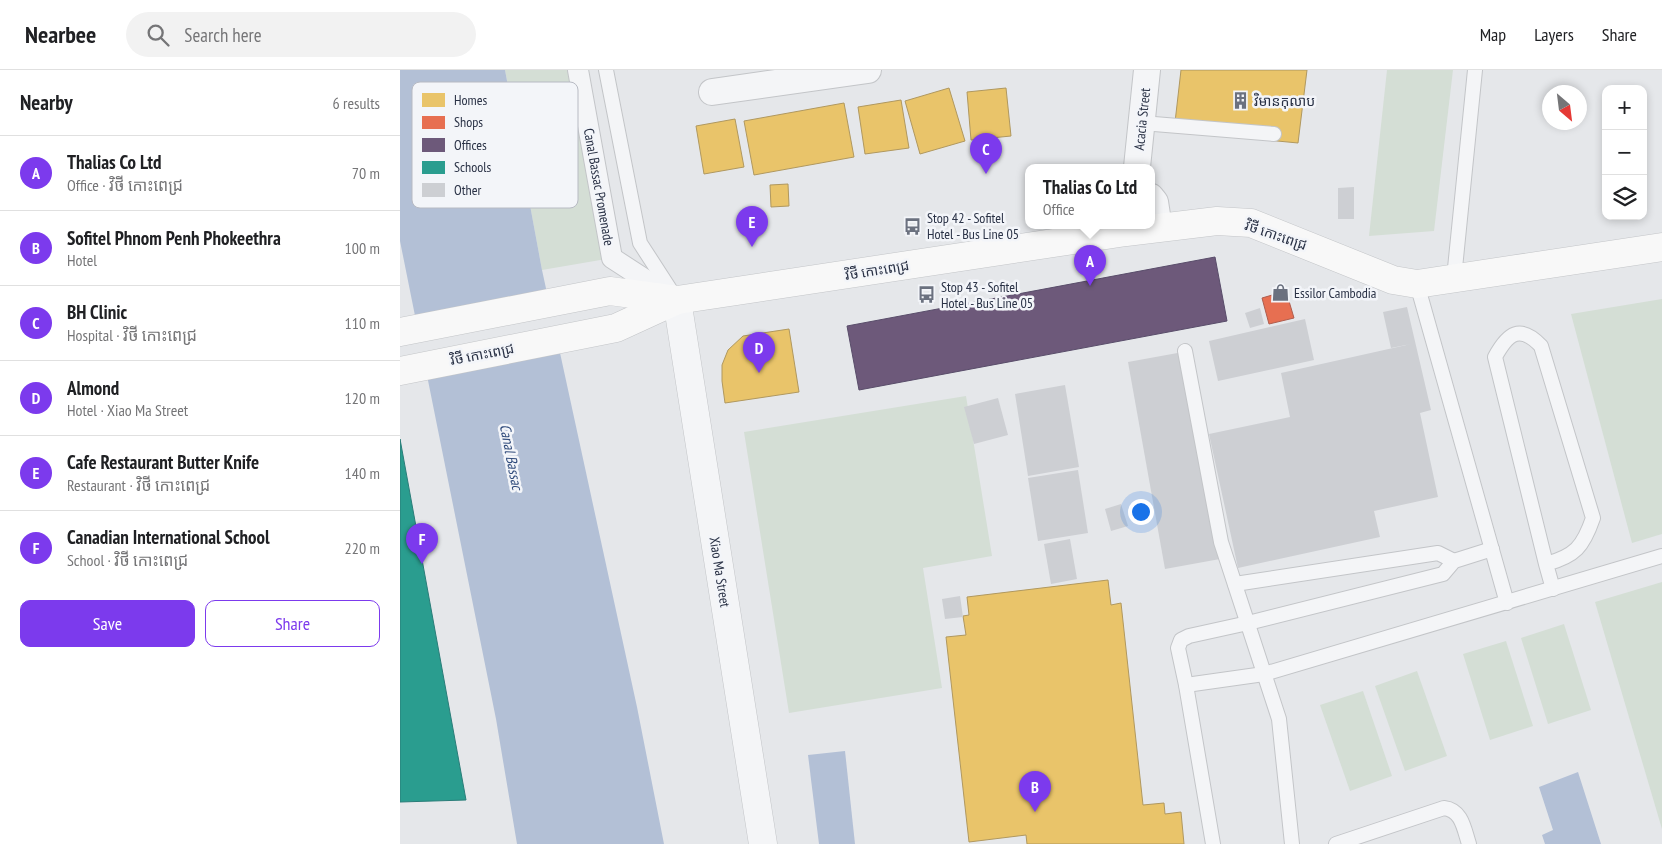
<!DOCTYPE html>
<meta charset="utf-8">
<style>
body{margin:0;font-family:"PT Sans Narrow","Noto Sans Khmer",sans-serif;background:#f2f2f2;color:#202124}
.controls{position:absolute;right:15px;top:15px;display:grid;overflow:hidden;border-radius:10px;box-shadow:0 2px 8px #0003}
.controls button{width:45px;height:45px;display:grid;place-items:center;padding:0;border:0;border-bottom:1px solid #e0e0e0;background:#fff;color:#202124;font:25px sans-serif}
.compass{position:absolute;left:1142px;top:15px;width:45px;height:45px;border-radius:50%;background:#fff;box-shadow:0 2px 8px #0003;rotate:152deg}
.you{position:absolute;left:740px;top:441px;width:18px;height:18px;margin:-12px;border:4px solid #fff;border-radius:50%;background:#1a73e8;box-shadow:0 0 0 8px #1a73e833}
.badge{display:grid;place-items:center;width:32px;height:32px;border-radius:50%;background:#7c3aed;color:#fff;font-size:16px;font-weight:700}
.pin{position:absolute;translate:-50% -41px;filter:drop-shadow(0 1px 2px #0008)}
.pin::after{content:'';position:absolute;top:26px;width:18px;height:15px;background:inherit;clip-path:polygon(0 0,100% 0,50% 100%)}
.popup{position:absolute;left:625px;top:94px;width:130px;height:65px;box-sizing:border-box;display:grid;place-content:center;border-radius:10px;background:#fff;filter:drop-shadow(0 1px 4px #0005);font-size:16px;white-space:nowrap;color:#757577}
.popup b{font-size:19px;color:#202124}
.popup::after{content:'';position:absolute;left:50%;top:100%;margin-left:-10px;border:10px solid transparent;border-top-color:#fff}
.list{margin:0;padding:0;list-style:none}
h2{display:flex;justify-content:space-between;align-items:center;height:65px;margin:0;padding:0 20px;font-size:21px}
h2 small{font-size:16px;font-weight:400;color:#757577}
.list li{display:grid;grid-template-columns:32px 1fr auto;gap:15px;align-items:center;box-sizing:border-box;height:75px;padding:0 20px;border-top:1px solid #e0e0e0}
.list b{display:block;font-size:19px;white-space:nowrap}
.list p{margin:0;font-size:16px;white-space:nowrap;color:#757577}
.list em{font-size:16px;font-style:normal;color:#757577}
.actions{display:flex;gap:10px;padding:15px 20px}
.actions a{flex:1;padding:11px 0;border:1px solid #7c3aed;border-radius:10px;text-align:center;font-size:18px;color:#7c3aed}
.actions .main{background:#7c3aed;color:#fff}
.icon{flex:none;width:28px;height:28px;fill:none;stroke:currentColor;stroke-width:2;stroke-linecap:round;stroke-linejoin:round}
.map{position:relative;flex:none;width:1262px;height:774px;overflow:hidden}
header{display:flex;align-items:center;gap:30px;box-sizing:border-box;height:70px;padding:0 25px;background:#fff;border-bottom:1px solid #e0e0e0}
header strong{font-size:24px}
nav{display:flex;gap:28px;margin-inline-start:auto;font-size:18px}
.search{width:350px;height:45px;background:#f2f2f2;display:flex;align-items:center;gap:12px;box-sizing:border-box;padding:0 18px;border-radius:28px;color:#757577;font-size:19px}
main{display:flex}
aside{flex:1;background:#fff}
.map>svg:first-child{display:block}
.green{fill:#d4ded5}
.water{fill:#b3c0d6}
.pier{fill:#e5e7ea}
.homes{fill:#e9c46a;stroke:#b0985f}
.shops{fill:#e76f51;stroke:#ae5d4e}
.offices{fill:#6d597a;stroke:#594d6a}
.schools{fill:#2a9d8f;stroke:#2a7d79}
.building{fill:#cdcfd3}
.lines{fill:none;stroke-linecap:round;stroke-linejoin:round}
.service-casing{stroke:#c3c5c8;stroke-width:16}
.pedestrian-casing{stroke:#c3c5c8;stroke-width:22}
.minor-casing{stroke:#c3c5c8;stroke-width:28}
.tertiary-casing{stroke:#c3c5c8;stroke-width:29}
.secondary-casing{stroke:#c3c5c8;stroke-width:29}
.service{stroke:#f4f5f7;stroke-width:14}
.pedestrian{stroke:#f4f5f7;stroke-width:20}
.minor{stroke:#f4f5f7;stroke-width:26}
.tertiary{stroke:#f4f5f7;stroke-width:28}
.secondary{stroke:#f8f8f8;stroke-width:28}
.labels{text-anchor:middle;stroke-width:5;stroke-linejoin:round;paint-order:stroke}
.poi-label{font-size:14px;fill:#2a3246;stroke:#f3f5f9;text-anchor:start}
.street-label{font-size:14px;fill:#2a3246;stroke:#f3f5f9}
.water-label{font-size:15px;font-style:italic;fill:#314c7c;stroke:#f3f5f9}
.key{fill:#f3f5f9;stroke:#b7bac3;stroke-width:1}
.key-label{font-size:14px;fill:#2a3246}
</style>
<header>
<strong>Nearbee</strong>
<div class="search"><svg class="icon" aria-label="search" viewBox="0 0 24 24"><circle cx="10" cy="10" r="6"/><path d="M15 15l6 6"/></svg>Search here</div>
<nav><a>Map</a><a>Layers</a><a>Share</a></nav>
</header>
<main>
<aside>
<h2>Nearby<small>6 results</small></h2>
<ul class="list">
<li><span class="badge">A</span><div><b>Thalias Co Ltd</b><p>Office · វិថី កោះពេជ្រ</p></div><em>70 m</em></li>
<li><span class="badge">B</span><div><b>Sofitel Phnom Penh Phokeethra</b><p>Hotel</p></div><em>100 m</em></li>
<li><span class="badge">C</span><div><b>BH Clinic</b><p>Hospital · វិថី កោះពេជ្រ</p></div><em>110 m</em></li>
<li><span class="badge">D</span><div><b>Almond</b><p>Hotel · Xiao Ma Street</p></div><em>120 m</em></li>
<li><span class="badge">E</span><div><b>Cafe Restaurant Butter Knife</b><p>Restaurant · វិថី កោះពេជ្រ</p></div><em>140 m</em></li>
<li><span class="badge">F</span><div><b>Canadian International School</b><p>School · វិថី កោះពេជ្រ</p></div><em>220 m</em></li>
</ul>
<div class="actions"><a class="main">Save</a><a>Share</a></div>
</aside>
<div class="map">
<svg width="1262" height="774" viewBox="0 0 1262 774">
<rect width="100%" height="100%" fill="#e5e7ea"/>
<g class="green">
<polygon points="105,0 178,0 212,188 142,200"/>
<polygon points="987,0 1053,0 1034,161 969,166"/>
<polygon points="1262,229 1262,464 1232,473 1171,244"/>
<polygon points="566,326 592,486 523,498 542,618 389,643 344,362"/>
<polygon points="1262,512 1262,759 1195,532"/>
<polygon points="1164,554 1191,640 1148,654 1121,568"/>
<polygon points="1106,571 1133,656 1090,670 1063,584"/>
<polygon points="1017,601 1047,686 1005,701 975,616"/>
<polygon points="963,621 992,706 950,721 920,635"/>
</g>
<g class="water">
<polygon points="0,0 105,0 142,200 237,637 264,774 117,774 96,649 0,171"/>
<polygon points="445,681 455,774 419,774 408,685"/>
<polygon points="1178,702 1201,774 1145,774 1142,765 1153,760 1139,717"/>
</g>
<polygon class="pier" points="149,222 162,280 25,307 13,249"/>
<g class="homes">
<polygon points="781,0 907,0 898,73 774,61"/>
<polygon points="549,18 565,71 520,84 505,31"/>
<polygon points="606,18 611,66 571,70 567,22"/>
<polygon points="501,30 509,78 465,84 458,37"/>
<polygon points="444,33 454,87 354,105 344,51"/>
<polygon points="335,49 344,97 304,104 296,56"/>
<polygon points="388,114 389,136 371,137 370,115"/>
<polygon points="389,259 399,322 325,333 322,311 322,295 328,280 343,266"/>
<polygon points="708,510 711,535 721,533 743,735 764,733 765,744 781,742 784,774 627,774 626,765 569,772 546,567 566,565 563,546 569,545 567,527"/>
</g>
<polygon class="shops" points="886,221 894,248 869,254 862,228"/>
<polygon class="offices" points="815,187 827,251 459,320 447,256"/>
<polygon class="schools" points="0,369 66,730 0,732"/>
<g class="building">
<polygon points="954,117 954,149 938,149 938,118"/>
<polygon points="1007,237 1031,340 1020,343 1038,427 974,441 980,467 838,498 809,364 890,347 881,303 1011,274 991,278 983,242"/>
<polygon points="860,238 864,254 850,258 845,243"/>
<polygon points="905,249 914,290 818,311 809,271"/>
<polygon points="783,282 820,489 765,499 728,292"/>
<polygon points="665,315 679,397 628,406 615,324"/>
<polygon points="598,328 608,365 574,374 564,337"/>
<polygon points="678,400 688,463 638,471 628,408"/>
<polygon points="721,434 728,456 711,461 705,439"/>
<polygon points="670,469 677,509 651,514 644,474"/>
<polygon points="560,526 563,547 545,549 542,529"/>
</g>
<g class="lines">
<defs>
<g id="service">
<polyline points="206,0 240,173 273,224"/>
<polyline points="742,53 874,64"/>
<polyline points="1054,208 1075,0"/>
<polyline points="1017,214 1107,533"/>
<polyline points="785,281 821,472 879,649 892,774"/>
<path d="M1146 494C1175 486 1183 477 1193 448L1141 276C1120 254 1108 263 1095 287L1146 494 1153 519"/>
<polyline points="835,514 1038,483 1054,491"/>
<polyline points="786,615 864,604 1262,486"/>
<polyline points="813,774 786,615 778,578 781,570 789,566 848,553 1043,504 1054,491 1092,479"/>
<path d="M936 774 1044 738C1062 740 1064 759 1069 774"/>
</g>
<polyline id="pedestrian" points="178,0 212,188 272,227"/>
<g id="minor">
<polyline points="312,22 468,0"/>
<polyline points="737,97 747,0"/>
<polyline points="751,127 755,132 759,158"/>
</g>
<polyline id="tertiary" points="277,230 363,774"/>
<g id="secondary">
<polyline points="0,262 210,221 277,230 726,162 817,151 851,153 993,210 1017,214 1262,177"/>
<polyline points="0,301 216,258 277,230"/>
</g>
</defs>
<use href="#service" class="service-casing"/>
<use href="#pedestrian" class="pedestrian-casing"/>
<use href="#minor" class="minor-casing"/>
<use href="#tertiary" class="tertiary-casing"/>
<use href="#secondary" class="secondary-casing"/>
<use href="#service" class="service"/>
<use href="#pedestrian" class="pedestrian"/>
<use href="#minor" class="minor"/>
<use href="#tertiary" class="tertiary"/>
<use href="#secondary" class="secondary"/>
</g>
<defs>
<symbol id="building-bare" viewBox="-9 -9 18 18"><path d="M-4-6H4V6H1V3H-1V6H-4ZM-2.5-4.3h1.7v1.8h-1.7ZM.8-4.3h1.7v1.8H.8ZM-2.5-1h1.7V.8h-1.7ZM.8-1h1.7V.8H.8Z" fill="#6b717f" stroke="#f3f5f9" stroke-width="2.5" paint-order="stroke"/></symbol>
<symbol id="bus-bare" viewBox="-9 -9 18 18"><path d="M-5-6H5V4H4V6H2V4H-2V6H-4V4H-5ZM-3.5-4V0h7V-4ZM-3.5 1.2v1.5H-2V1.2ZM2 1.2v1.5H3.5V1.2Z" fill="#6b717f" stroke="#f3f5f9" stroke-width="2.5" paint-order="stroke"/></symbol>
<symbol id="shop-bare" viewBox="-9 -9 18 18"><path d="M-5-2.5h2.3a2.7 3.5 0 0 1 5.4 0H5L5.5 6h-11ZM-1.5-2.5h3a1.5 2.3 0 0 0-3 0Z" fill="#6b717f" stroke="#f3f5f9" stroke-width="2.5" paint-order="stroke"/></symbol>
</defs>
<g fill-rule="evenodd">
<use href="#building-bare" x="828" y="18" width="25" height="25"/>
<use href="#bus-bare" x="500" y="144" width="25" height="25"/>
<use href="#shop-bare" x="868" y="210" width="25" height="25"/>
<use href="#bus-bare" x="514" y="212" width="25" height="25"/>
</g>
<g class="labels">
<g class="poi-label">
<text x="854" y="36">វិមានកុលាប</text>
<text x="527" y="153">Stop 42 - Sofitel<tspan x="527" dy="16">Hotel - Bus Line 05</tspan></text>
<text x="541" y="222">Stop 43 - Sofitel<tspan x="541" dy="16">Hotel - Bus Line 05</tspan></text>
<text x="894" y="228">Essilor Cambodia</text>
</g>
<g class="street-label">
<text transform="translate(742 49) rotate(-84)" y="5">Acacia Street</text>
<text transform="translate(199 117) rotate(80)" y="5">Canal Bassac Promenade</text>
<text transform="translate(876 165) rotate(19)" y="5">វិថី កោះពេជ្រ</text>
<text transform="translate(477 200) rotate(-9)" y="5">វិថី កោះពេជ្រ</text>
<text transform="translate(82 284) rotate(-11)" y="5">វិថី កោះពេជ្រ</text>
<text transform="translate(320 502) rotate(81)" y="5">Xiao Ma Street</text>
</g>
<g class="water-label">
<text transform="translate(111 387) rotate(79)" y="5">Canal Bassac</text>
</g>
</g>
<rect x="12" y="12" width="166" height="126" rx="8" class="key"/>
<rect x="22" y="23" width="23" height="14" fill="#e9c46a"/>
<rect x="22" y="46" width="23" height="13" fill="#e76f51"/>
<rect x="22" y="68" width="23" height="14" fill="#6d597a"/>
<rect x="22" y="91" width="23" height="13" fill="#2a9d8f"/>
<rect x="22" y="113" width="23" height="14" fill="#cdcfd3"/>
<g class="key-label">
<text x="54" y="35">Homes</text>
<text x="54" y="57">Shops</text>
<text x="54" y="80">Offices</text>
<text x="54" y="102">Schools</text>
<text x="54" y="125">Other</text>
</g>
</svg>
<div class="controls">
<button>+</button>
<button>−</button>
<button><svg class="icon" aria-label="layers" viewBox="0 0 24 24"><path d="M12 4l9 5-9 5-9-5zM3 14l9 5 9-5"/></svg></button>
</div>
<svg class="compass" viewBox="-18 -18 36 36"><path d="M0-13l5 13h-10z" fill="#e53935"/><path d="M0 13l5-13h-10z" fill="#757577"/></svg>
<div class="you"></div>
<div class="pin badge" style="left:690px;top:216px">A</div>
<div class="popup"><b>Thalias Co Ltd</b>Office</div>
<div class="pin badge" style="left:635px;top:742px">B</div>
<div class="pin badge" style="left:586px;top:104px">C</div>
<div class="pin badge" style="left:359px;top:303px">D</div>
<div class="pin badge" style="left:352px;top:177px">E</div>
<div class="pin badge" style="left:22px;top:494px">F</div>
</div>
</main>
